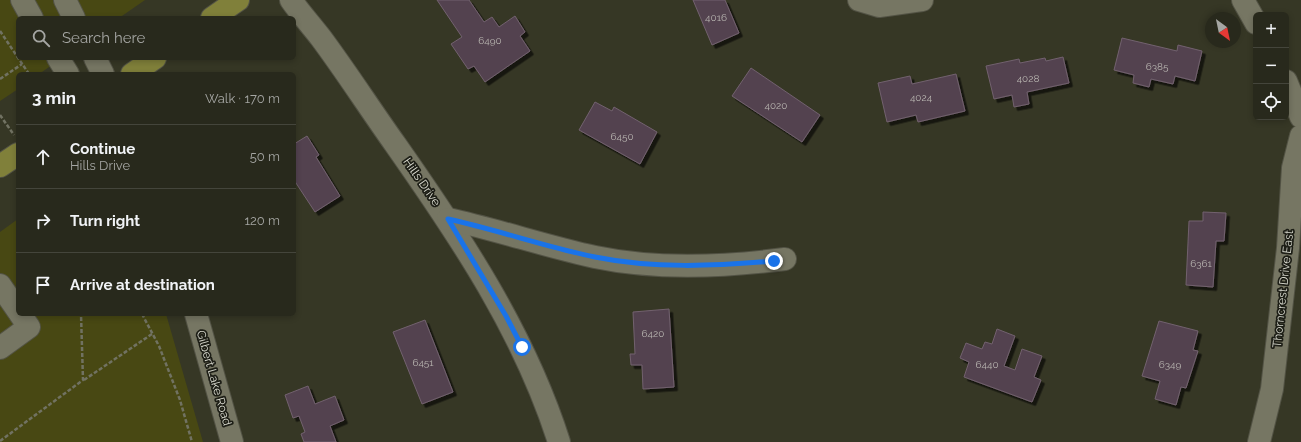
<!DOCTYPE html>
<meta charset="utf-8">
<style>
body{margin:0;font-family:Raleway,sans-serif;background:#343529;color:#f1f3f6}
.controls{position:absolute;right:12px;top:12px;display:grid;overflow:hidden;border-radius:6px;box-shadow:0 2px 6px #0003}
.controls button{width:36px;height:36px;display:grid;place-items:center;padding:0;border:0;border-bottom:1px solid #44453b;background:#28291c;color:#f1f3f6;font:20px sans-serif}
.compass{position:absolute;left:1205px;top:12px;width:36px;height:36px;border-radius:50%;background:#28291c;box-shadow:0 2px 6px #0003;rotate:147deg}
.stop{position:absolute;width:12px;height:12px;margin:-9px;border:3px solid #1a73e8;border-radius:50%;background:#fff}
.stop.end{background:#1a73e8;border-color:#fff;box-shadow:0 1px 4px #0008}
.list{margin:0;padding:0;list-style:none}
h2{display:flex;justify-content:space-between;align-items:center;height:52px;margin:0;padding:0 16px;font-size:17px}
h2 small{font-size:13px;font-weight:400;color:#a5a6a3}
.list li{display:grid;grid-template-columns:26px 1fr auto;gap:12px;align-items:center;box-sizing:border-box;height:64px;padding:0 16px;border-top:1px solid #44453b}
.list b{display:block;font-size:15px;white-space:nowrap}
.list p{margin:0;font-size:13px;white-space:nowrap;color:#a5a6a3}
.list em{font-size:13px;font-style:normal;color:#a5a6a3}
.icon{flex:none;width:22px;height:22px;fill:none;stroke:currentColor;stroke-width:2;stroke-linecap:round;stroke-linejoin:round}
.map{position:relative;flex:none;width:1301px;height:442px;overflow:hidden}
.search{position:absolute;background:#28291c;box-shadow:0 2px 6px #0003;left:16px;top:16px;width:280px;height:44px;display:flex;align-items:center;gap:10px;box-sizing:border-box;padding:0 14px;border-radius:6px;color:#a5a6a3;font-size:15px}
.panel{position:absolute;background:#28291c;box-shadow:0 2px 6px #0003;left:16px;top:72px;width:280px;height:244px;border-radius:6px}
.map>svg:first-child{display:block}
.green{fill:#484813}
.building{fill:#534350;stroke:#72616e;filter:url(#shadow)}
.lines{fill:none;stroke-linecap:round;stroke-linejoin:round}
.minor-casing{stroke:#535345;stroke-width:24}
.major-casing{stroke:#535345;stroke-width:24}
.path{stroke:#717262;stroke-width:2.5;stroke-dasharray:4 2;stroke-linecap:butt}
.minor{stroke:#767663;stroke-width:22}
.major{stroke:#80803a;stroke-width:22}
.route{stroke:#1a73e8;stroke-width:5}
.labels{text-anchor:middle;stroke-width:3.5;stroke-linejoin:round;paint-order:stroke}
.number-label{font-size:10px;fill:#b9b6b1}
.street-label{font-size:12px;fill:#dbdcd1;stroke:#1d1e16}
</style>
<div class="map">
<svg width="1301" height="442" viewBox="0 0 1301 442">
<defs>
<filter id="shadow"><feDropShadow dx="3.5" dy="3.5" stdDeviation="0" flood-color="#0009"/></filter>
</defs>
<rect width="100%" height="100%" fill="#363725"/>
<g class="green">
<polygon points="0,0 145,0 119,18 18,18 18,58 62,58 39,74 18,74 18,89 0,101"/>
<polygon points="18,219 18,314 166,314 203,442 0,442 0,232"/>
</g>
<g class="building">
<polygon points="437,0 469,0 484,22 492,17 499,27 515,16 525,32 520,36 530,51 485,82 474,66 468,69 451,44 462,37"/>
<polygon points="693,0 725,0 739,33 712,45"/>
<polygon points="1122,38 1177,51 1178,45 1202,51 1195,81 1175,76 1173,84 1151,79 1149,87 1133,83 1134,75 1114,70"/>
<polygon points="1063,57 1069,83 1027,92 1029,104 1014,107 1012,95 994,99 986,66 1019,59 1020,63 1045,58 1046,61"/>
<polygon points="751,68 820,115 802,142 732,96"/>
<polygon points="956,74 965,111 918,122 916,115 887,122 878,83 910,76 912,84"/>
<polygon points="595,102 612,111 614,107 657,132 640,164 579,130"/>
<polygon points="307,136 319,155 316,157 340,196 315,212 294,180 294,144"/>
<polygon points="1203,212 1226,213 1224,241 1216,241 1213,287 1186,285 1189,221 1203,221"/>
<polygon points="669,309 674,387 643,389 642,365 631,365 630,354 635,354 633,312"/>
<polygon points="425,320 453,392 422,404 393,332"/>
<polygon points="1159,321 1198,331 1193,350 1198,351 1186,388 1181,387 1176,405 1155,399 1160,381 1142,376"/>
<polygon points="997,329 1015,336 1004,366 1015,370 1022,349 1042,356 1034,377 1041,380 1032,402 964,377 969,362 960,358 966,343 982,349 985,342 992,344"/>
<polygon points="308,386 315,404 335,396 344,420 330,426 336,442 304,442 301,434 305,432 299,416 293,418 285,395"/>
</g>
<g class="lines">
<defs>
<g id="minor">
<polyline points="22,0 32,18"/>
<polyline points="65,0 74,18"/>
<path d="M291 0C300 13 311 25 321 38 347 73 370 109 395 144 461 238 524 332 559 442"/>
<polyline points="859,0 879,6 922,0"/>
<polyline points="1243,0 1256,23"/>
<polyline points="58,58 68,74"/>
<polyline points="95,58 103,74"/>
<polyline points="1286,81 1301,117"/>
<path d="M448 219C498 230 545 246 595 257 657 270 723 267 785 259"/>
<polyline points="0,285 18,311"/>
<polyline points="196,314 232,442"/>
<polyline points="0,348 29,327 20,314"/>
<polyline points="1259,442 1272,389 1288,248 1293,168 1301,136"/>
</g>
<g id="major">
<polyline points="212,18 238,0"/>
<polyline points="132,74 155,58"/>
<polyline points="0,166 18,154"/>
</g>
</defs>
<use href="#minor" class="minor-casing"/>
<use href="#major" class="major-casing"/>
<g class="path">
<polyline points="0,31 29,74"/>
<polyline points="0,79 22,64"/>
<polyline points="0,115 14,135"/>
<polyline points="142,314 159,346 180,400 192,442"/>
<polyline points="84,380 152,334"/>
<polyline points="0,441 83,380 81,314"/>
</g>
<use href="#minor" class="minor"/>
<use href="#major" class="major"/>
</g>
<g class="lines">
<path class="route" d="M522 347 506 316 448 219C498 230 546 247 595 257 654 269 715 266 774 261"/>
</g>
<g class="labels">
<g class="number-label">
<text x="716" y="21">4016</text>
<text x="490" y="44">6490</text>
<text x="1157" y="70">6385</text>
<text x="1028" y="82">4028</text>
<text x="921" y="101">4024</text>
<text x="776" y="109">4020</text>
<text x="622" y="140">6450</text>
<text x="1201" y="267">6361</text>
<text x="653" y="337">6420</text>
<text x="423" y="366">6451</text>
<text x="987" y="368">6440</text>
<text x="1170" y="368">6349</text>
</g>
<g class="street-label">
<text transform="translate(422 182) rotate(55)" y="4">Hills Drive</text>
<text transform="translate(1283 289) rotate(-84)" y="4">Thorncrest Drive East</text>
<text transform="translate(214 378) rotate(74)" y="4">Gilbert Lake Road</text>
</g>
</g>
</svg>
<div class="controls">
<button>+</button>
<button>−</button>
<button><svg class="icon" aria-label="locate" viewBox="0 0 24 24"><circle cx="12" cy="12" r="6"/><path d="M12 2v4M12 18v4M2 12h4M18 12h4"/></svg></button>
</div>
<svg class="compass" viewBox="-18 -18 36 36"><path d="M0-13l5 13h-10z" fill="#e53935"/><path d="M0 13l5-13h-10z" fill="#a5a6a3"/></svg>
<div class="stop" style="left:522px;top:347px"></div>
<div class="stop end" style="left:774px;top:261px"></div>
<div class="search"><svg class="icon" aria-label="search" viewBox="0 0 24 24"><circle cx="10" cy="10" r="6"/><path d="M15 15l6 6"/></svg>Search here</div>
<section class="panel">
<h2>3 min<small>Walk · 170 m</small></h2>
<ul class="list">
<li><svg class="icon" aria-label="ahead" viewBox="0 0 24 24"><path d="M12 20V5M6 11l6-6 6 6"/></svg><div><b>Continue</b><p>Hills Drive</p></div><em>50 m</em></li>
<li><svg class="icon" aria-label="right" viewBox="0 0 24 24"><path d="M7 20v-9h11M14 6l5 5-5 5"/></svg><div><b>Turn right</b></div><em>120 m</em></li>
<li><svg class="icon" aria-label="arrive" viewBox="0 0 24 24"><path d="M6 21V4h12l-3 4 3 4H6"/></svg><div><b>Arrive at destination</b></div></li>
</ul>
</section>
</div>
